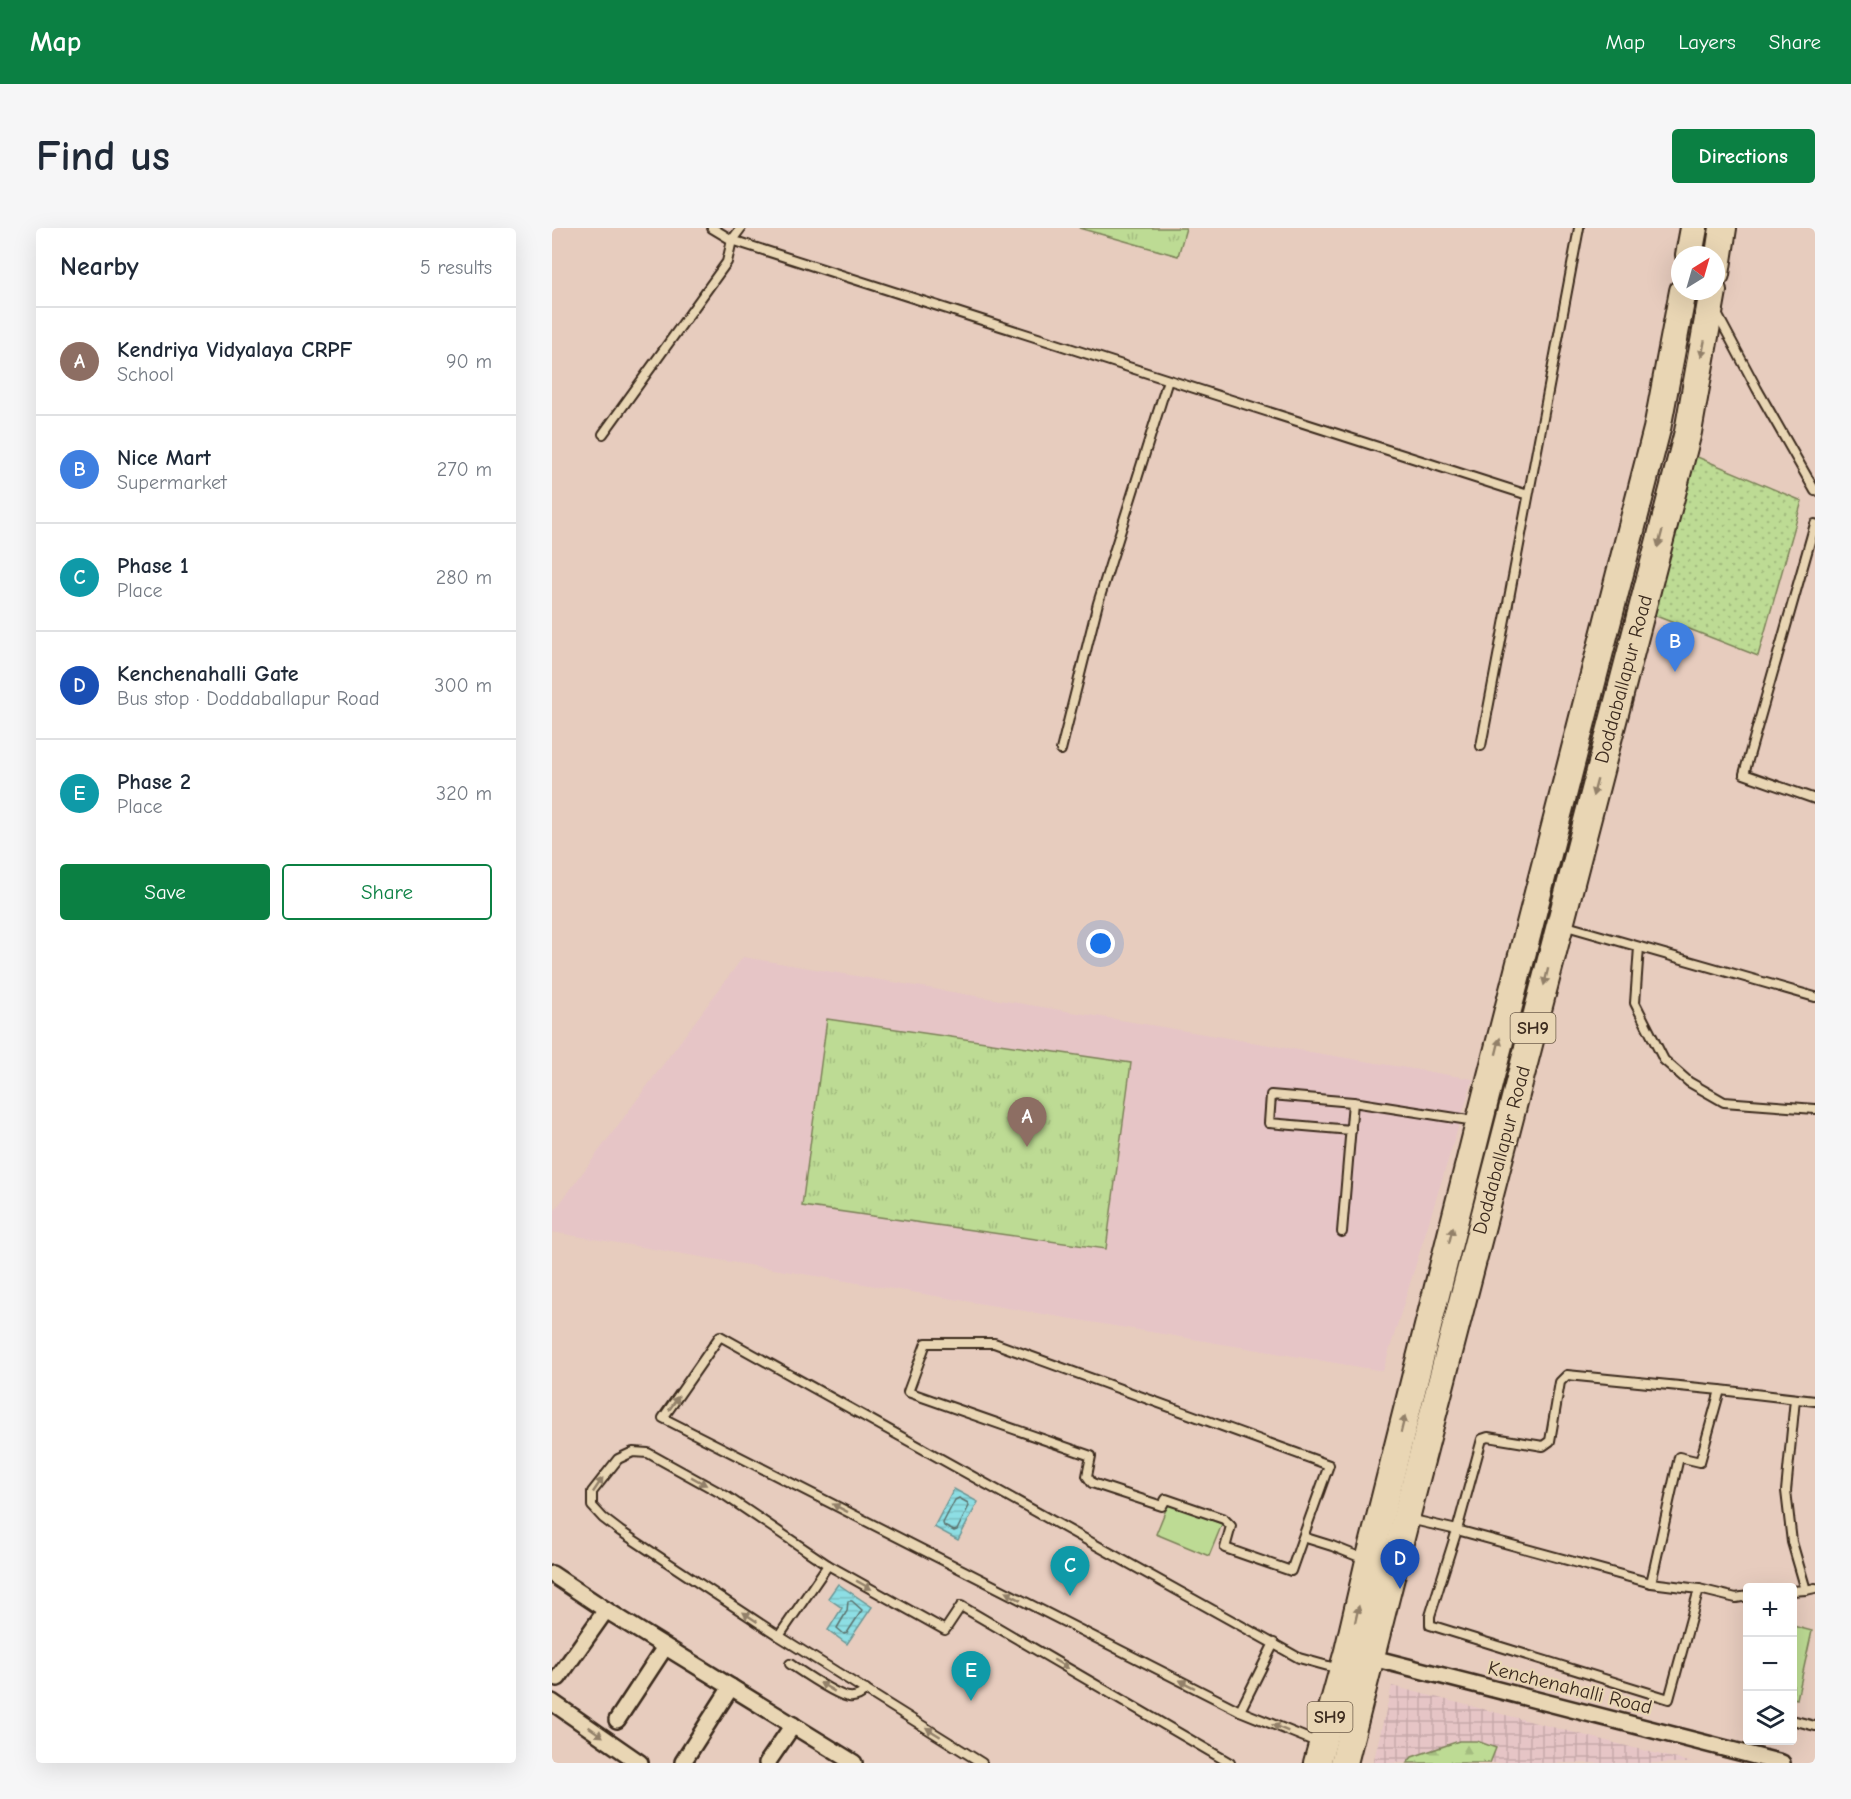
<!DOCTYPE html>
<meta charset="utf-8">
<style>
body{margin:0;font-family:"Comic Neue",sans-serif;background:#f6f6f7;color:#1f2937}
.controls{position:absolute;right:18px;bottom:18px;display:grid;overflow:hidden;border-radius:6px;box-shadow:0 6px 24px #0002}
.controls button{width:54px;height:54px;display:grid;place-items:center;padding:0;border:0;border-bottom:2px solid #e0e1e3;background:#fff;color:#1f2937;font:30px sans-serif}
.compass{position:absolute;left:1119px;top:18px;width:54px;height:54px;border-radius:50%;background:#fff;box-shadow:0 6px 24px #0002;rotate:37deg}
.you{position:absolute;left:549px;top:716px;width:21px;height:21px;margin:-15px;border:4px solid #fff;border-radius:50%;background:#1a73e8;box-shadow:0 0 0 9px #1a73e833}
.badge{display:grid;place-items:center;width:39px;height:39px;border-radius:50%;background:#0b8043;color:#fff;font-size:20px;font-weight:700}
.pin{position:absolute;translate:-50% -50px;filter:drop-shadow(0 2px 3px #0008)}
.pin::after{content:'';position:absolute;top:32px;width:21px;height:18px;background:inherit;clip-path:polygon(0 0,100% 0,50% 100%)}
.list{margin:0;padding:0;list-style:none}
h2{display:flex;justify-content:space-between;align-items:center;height:78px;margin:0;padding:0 24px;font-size:26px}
h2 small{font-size:20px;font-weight:400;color:#747a83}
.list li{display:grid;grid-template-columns:39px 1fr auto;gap:18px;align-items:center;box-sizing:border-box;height:108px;padding:0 24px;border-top:2px solid #e0e1e3}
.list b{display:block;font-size:22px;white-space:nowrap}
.list p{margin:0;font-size:20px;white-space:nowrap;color:#747a83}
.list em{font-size:20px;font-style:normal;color:#747a83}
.actions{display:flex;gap:12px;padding:18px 24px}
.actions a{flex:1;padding:14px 0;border:2px solid #0b8043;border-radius:6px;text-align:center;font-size:21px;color:#0b8043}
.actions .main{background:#0b8043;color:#fff}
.icon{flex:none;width:33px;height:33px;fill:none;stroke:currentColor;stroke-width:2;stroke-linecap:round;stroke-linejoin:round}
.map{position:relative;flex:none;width:1263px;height:1535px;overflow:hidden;border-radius:6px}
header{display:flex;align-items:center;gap:36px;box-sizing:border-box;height:84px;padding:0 30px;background:#0b8043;color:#fff}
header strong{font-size:28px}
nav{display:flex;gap:33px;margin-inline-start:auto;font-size:21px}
.intro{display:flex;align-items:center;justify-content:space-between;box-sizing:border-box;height:144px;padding:0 36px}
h1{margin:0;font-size:42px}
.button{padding:15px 27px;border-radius:6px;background:#0b8043;color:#fff;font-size:21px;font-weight:700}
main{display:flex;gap:36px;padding:0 36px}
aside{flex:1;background:#fff;border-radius:6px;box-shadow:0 6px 24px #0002}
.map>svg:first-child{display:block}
.built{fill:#e6c5c6}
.industrial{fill:url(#industrial-grid)}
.grass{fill:url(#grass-dots);stroke:#7c8259;stroke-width:1.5}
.forest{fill:url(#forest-firs);stroke:#7c8259;stroke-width:1.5}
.park{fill:url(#park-tufts);stroke:#7c8259;stroke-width:1.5}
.pitch{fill:#bddb94;stroke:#7c8259;stroke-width:1.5}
.water{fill:url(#water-rules);stroke:#6c9695;stroke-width:1.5}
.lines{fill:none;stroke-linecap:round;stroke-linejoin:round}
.shore{stroke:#5c726d;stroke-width:1.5}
.lane-casing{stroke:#3b2a1e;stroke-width:12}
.street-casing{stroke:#3b2a1e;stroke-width:20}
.primary-casing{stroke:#3b2a1e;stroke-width:30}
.lane{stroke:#e9d6b4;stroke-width:8}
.street{stroke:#e9d6b4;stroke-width:15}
.primary{stroke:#e9d6b4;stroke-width:26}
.oneway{fill:#928069}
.labels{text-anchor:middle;stroke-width:4.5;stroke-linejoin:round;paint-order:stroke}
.shield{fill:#e9d6b4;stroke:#6f5e4b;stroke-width:1.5}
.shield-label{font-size:18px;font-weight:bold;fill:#3b2a1e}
.street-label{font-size:20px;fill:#3b2a1e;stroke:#e9d6b4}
</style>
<header>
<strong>Map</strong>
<nav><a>Map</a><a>Layers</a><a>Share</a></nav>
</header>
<div class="intro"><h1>Find us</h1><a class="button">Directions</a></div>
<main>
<aside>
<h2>Nearby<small>5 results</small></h2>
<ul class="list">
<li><span class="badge" style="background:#8d6e63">A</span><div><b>Kendriya Vidyalaya CRPF</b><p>School</p></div><em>90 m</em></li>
<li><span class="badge" style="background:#3f7fe0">B</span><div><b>Nice Mart</b><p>Supermarket</p></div><em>270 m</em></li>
<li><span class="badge" style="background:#0f9aa8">C</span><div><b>Phase 1</b><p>Place</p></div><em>280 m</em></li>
<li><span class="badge" style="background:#1a4fb4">D</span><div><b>Kenchenahalli Gate</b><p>Bus stop · Doddaballapur Road</p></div><em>300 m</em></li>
<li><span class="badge" style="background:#0f9aa8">E</span><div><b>Phase 2</b><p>Place</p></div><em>320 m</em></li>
</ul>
<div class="actions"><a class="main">Save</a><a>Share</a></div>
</aside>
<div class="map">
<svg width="1263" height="1535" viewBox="0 0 1263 1535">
<defs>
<pattern id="industrial-grid" width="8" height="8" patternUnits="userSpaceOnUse" patternTransform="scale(1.5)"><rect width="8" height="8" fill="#e6c5c6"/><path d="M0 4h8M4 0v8" fill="none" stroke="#c6a9aa"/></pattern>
<pattern id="grass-dots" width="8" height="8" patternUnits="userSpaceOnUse" patternTransform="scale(1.5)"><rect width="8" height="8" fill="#bddb94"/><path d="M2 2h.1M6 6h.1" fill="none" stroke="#a3bc7f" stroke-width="1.8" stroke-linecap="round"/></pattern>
<pattern id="forest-firs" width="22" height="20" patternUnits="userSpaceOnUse" patternTransform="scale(1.5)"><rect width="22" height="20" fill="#bddb94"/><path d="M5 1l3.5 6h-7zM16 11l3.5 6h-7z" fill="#a3bc7f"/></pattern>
<pattern id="park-tufts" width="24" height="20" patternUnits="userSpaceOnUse" patternTransform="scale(1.5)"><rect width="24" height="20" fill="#bddb94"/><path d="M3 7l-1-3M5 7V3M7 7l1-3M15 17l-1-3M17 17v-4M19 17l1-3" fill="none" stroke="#a3bc7f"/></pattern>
<pattern id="water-rules" width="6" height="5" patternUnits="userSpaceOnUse" patternTransform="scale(1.5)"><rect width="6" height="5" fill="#8ddee4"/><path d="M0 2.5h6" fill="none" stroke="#7bbfc3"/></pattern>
</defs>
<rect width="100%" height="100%" fill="#e7ccbe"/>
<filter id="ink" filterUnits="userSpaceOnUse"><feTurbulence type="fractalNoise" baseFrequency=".0167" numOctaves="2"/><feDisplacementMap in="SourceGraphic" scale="12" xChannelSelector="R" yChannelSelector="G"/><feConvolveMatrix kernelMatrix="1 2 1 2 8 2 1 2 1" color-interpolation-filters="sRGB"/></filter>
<g filter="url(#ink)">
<polygon class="built" points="191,729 921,851 831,1143 0,1004 0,986"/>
<polygon class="industrial" points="840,1458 1141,1535 821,1535"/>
<polygon class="grass" points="1143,228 1250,273 1206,428 1099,386"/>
<polygon class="forest" points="907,1513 925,1513 944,1520 938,1535 855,1535 860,1529"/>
<g class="park">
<polygon points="527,0 634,0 626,28"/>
<polygon points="275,791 579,835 554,1021 250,978"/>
</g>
<g class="pitch">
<polygon points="617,1274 670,1296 657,1328 604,1306"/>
<polygon points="1241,1398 1260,1403 1245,1471 1241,1470"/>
</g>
<g class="water">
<polygon points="402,1261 426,1274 406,1312 382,1299"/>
<polygon points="286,1356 320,1379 295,1416 276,1402 290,1380 276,1370"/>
</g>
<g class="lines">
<g class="shore">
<polygon points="407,1270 416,1275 417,1278 405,1302 402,1303 392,1298 391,1295 403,1272"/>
<polygon points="296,1373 300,1373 310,1382 295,1405 292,1406 285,1400 295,1383"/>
</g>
<defs>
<g id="lane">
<polyline points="160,0 180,12 976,267"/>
<polyline points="1164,84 1205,161 1263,263"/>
<polyline points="51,206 175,34 180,12 189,0"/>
<polyline points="1263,296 1192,546 1263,571"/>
<polyline points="929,518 1027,0"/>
<polyline points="509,522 546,375 616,152"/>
<polyline points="1011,697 1263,769"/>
<polyline points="1087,719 1083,775 1112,832 1137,854 1172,874 1263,881"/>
<polyline points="799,902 717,895 719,867 801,874 923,893"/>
<polyline points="790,1004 801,874"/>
<polyline points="1243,1171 1234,1263 1240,1314 1254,1362 1263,1360"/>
<polyline points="857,1291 905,1302 1099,1355 1147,1361 1117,1471 878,1397 878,1388 905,1302 930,1211 936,1209 991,1218 998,1213 1008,1154 1015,1147 1168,1162 1263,1173"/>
<polyline points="751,1309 739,1343 673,1320 679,1298 672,1291 614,1271 610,1278 540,1255 535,1248 539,1228 356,1164 374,1115 442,1115 777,1237 751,1309 780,1318 815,1332"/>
<polyline points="1099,1355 1127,1229 1148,1234 1168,1162"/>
<polyline points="1147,1361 1184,1370 1196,1368"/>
<polyline points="1240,1363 1254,1362"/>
<polyline points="227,1408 276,1337"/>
<path d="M238 1436C250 1444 285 1468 297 1469 304 1470 309 1467 314 1462"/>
<polyline points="688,1483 722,1415"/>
<polyline points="1240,1492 1263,1498"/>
<polyline points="767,1515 688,1483 111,1190 168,1108 747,1430 787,1441"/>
<polyline points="430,1535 227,1408 68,1303 51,1290 40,1278 40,1264 66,1231 81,1224 96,1225 174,1268 276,1337 393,1402 409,1378 678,1535"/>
</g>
<g id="street">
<polyline points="0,1346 54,1382 302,1535"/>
<polyline points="813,1428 1230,1535"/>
<polyline points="6,1450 54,1382"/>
<polyline points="0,1474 88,1535"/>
<polyline points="65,1492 113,1419"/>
<polyline points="131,1534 179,1459"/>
<polyline points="215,1535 241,1497"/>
</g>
<g id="primary">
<polyline points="1137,27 1142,0"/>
<polyline points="1164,46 1171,0"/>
<polyline points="765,1535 796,1423 817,1333 938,852 1105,201 1131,63"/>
<polyline points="792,1535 854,1290 1136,204 1161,63"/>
</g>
</defs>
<use href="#lane" class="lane-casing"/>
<use href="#street" class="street-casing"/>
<use href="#primary" class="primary-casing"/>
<use href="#lane" class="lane"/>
<use href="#street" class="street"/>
<use href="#primary" class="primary"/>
</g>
<defs><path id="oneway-solid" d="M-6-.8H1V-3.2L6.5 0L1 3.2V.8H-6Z" transform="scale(1.5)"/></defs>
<g class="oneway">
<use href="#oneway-solid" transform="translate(1151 121) rotate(101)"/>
<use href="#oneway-solid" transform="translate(1108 311) rotate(105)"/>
<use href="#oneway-solid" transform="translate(1043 560) rotate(105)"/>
<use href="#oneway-solid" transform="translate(994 749) rotate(104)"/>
<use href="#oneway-solid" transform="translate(946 818) rotate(-76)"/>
<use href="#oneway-solid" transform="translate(899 1007) rotate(-76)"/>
<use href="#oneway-solid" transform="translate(122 1175) rotate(-55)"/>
<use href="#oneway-solid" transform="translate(851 1196) rotate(-76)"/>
<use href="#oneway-solid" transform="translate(147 1253) rotate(29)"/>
<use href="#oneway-solid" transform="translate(46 1257) rotate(-56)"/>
<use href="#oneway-solid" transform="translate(288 1280) rotate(-153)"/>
<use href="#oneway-solid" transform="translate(312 1357) rotate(29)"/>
<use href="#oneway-solid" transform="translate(461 1368) rotate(-153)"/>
<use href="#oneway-solid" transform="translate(805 1386) rotate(-77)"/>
<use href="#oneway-solid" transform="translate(198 1389) rotate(-146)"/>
<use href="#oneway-solid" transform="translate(509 1436) rotate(30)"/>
<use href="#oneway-solid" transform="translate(635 1456) rotate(-153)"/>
<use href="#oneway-solid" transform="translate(275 1459) rotate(-149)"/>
<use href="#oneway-solid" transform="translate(728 1500) rotate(-158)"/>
<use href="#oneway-solid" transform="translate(44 1504) rotate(35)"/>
<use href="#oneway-solid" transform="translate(381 1504) rotate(-148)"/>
</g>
</g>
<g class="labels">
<g class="shield">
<rect x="958.5" y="785" width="45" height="30" rx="4.5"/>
<rect x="755.5" y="1474" width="45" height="30" rx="4.5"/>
</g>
<g class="shield-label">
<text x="981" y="806">SH9</text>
<text x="778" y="1495">SH9</text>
</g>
<g class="street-label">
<text transform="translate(1071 451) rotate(-75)" y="7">Doddaballapur Road</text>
<text transform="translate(949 922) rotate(-75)" y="7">Doddaballapur Road</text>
<text transform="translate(1018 1459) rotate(14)" y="7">Kenchenahalli Road</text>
</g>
</g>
</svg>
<div class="controls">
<button>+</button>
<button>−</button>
<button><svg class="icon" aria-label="layers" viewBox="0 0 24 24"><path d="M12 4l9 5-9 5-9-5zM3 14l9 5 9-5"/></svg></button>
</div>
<svg class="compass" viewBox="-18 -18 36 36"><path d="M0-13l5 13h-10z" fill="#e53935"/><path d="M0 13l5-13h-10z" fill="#747a83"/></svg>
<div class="you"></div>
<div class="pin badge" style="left:475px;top:919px;background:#8d6e63">A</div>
<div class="pin badge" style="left:1123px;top:444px;background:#3f7fe0">B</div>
<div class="pin badge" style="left:518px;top:1368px;background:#0f9aa8">C</div>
<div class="pin badge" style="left:848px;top:1361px;background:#1a4fb4">D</div>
<div class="pin badge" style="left:419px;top:1473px;background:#0f9aa8">E</div>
</div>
</main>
